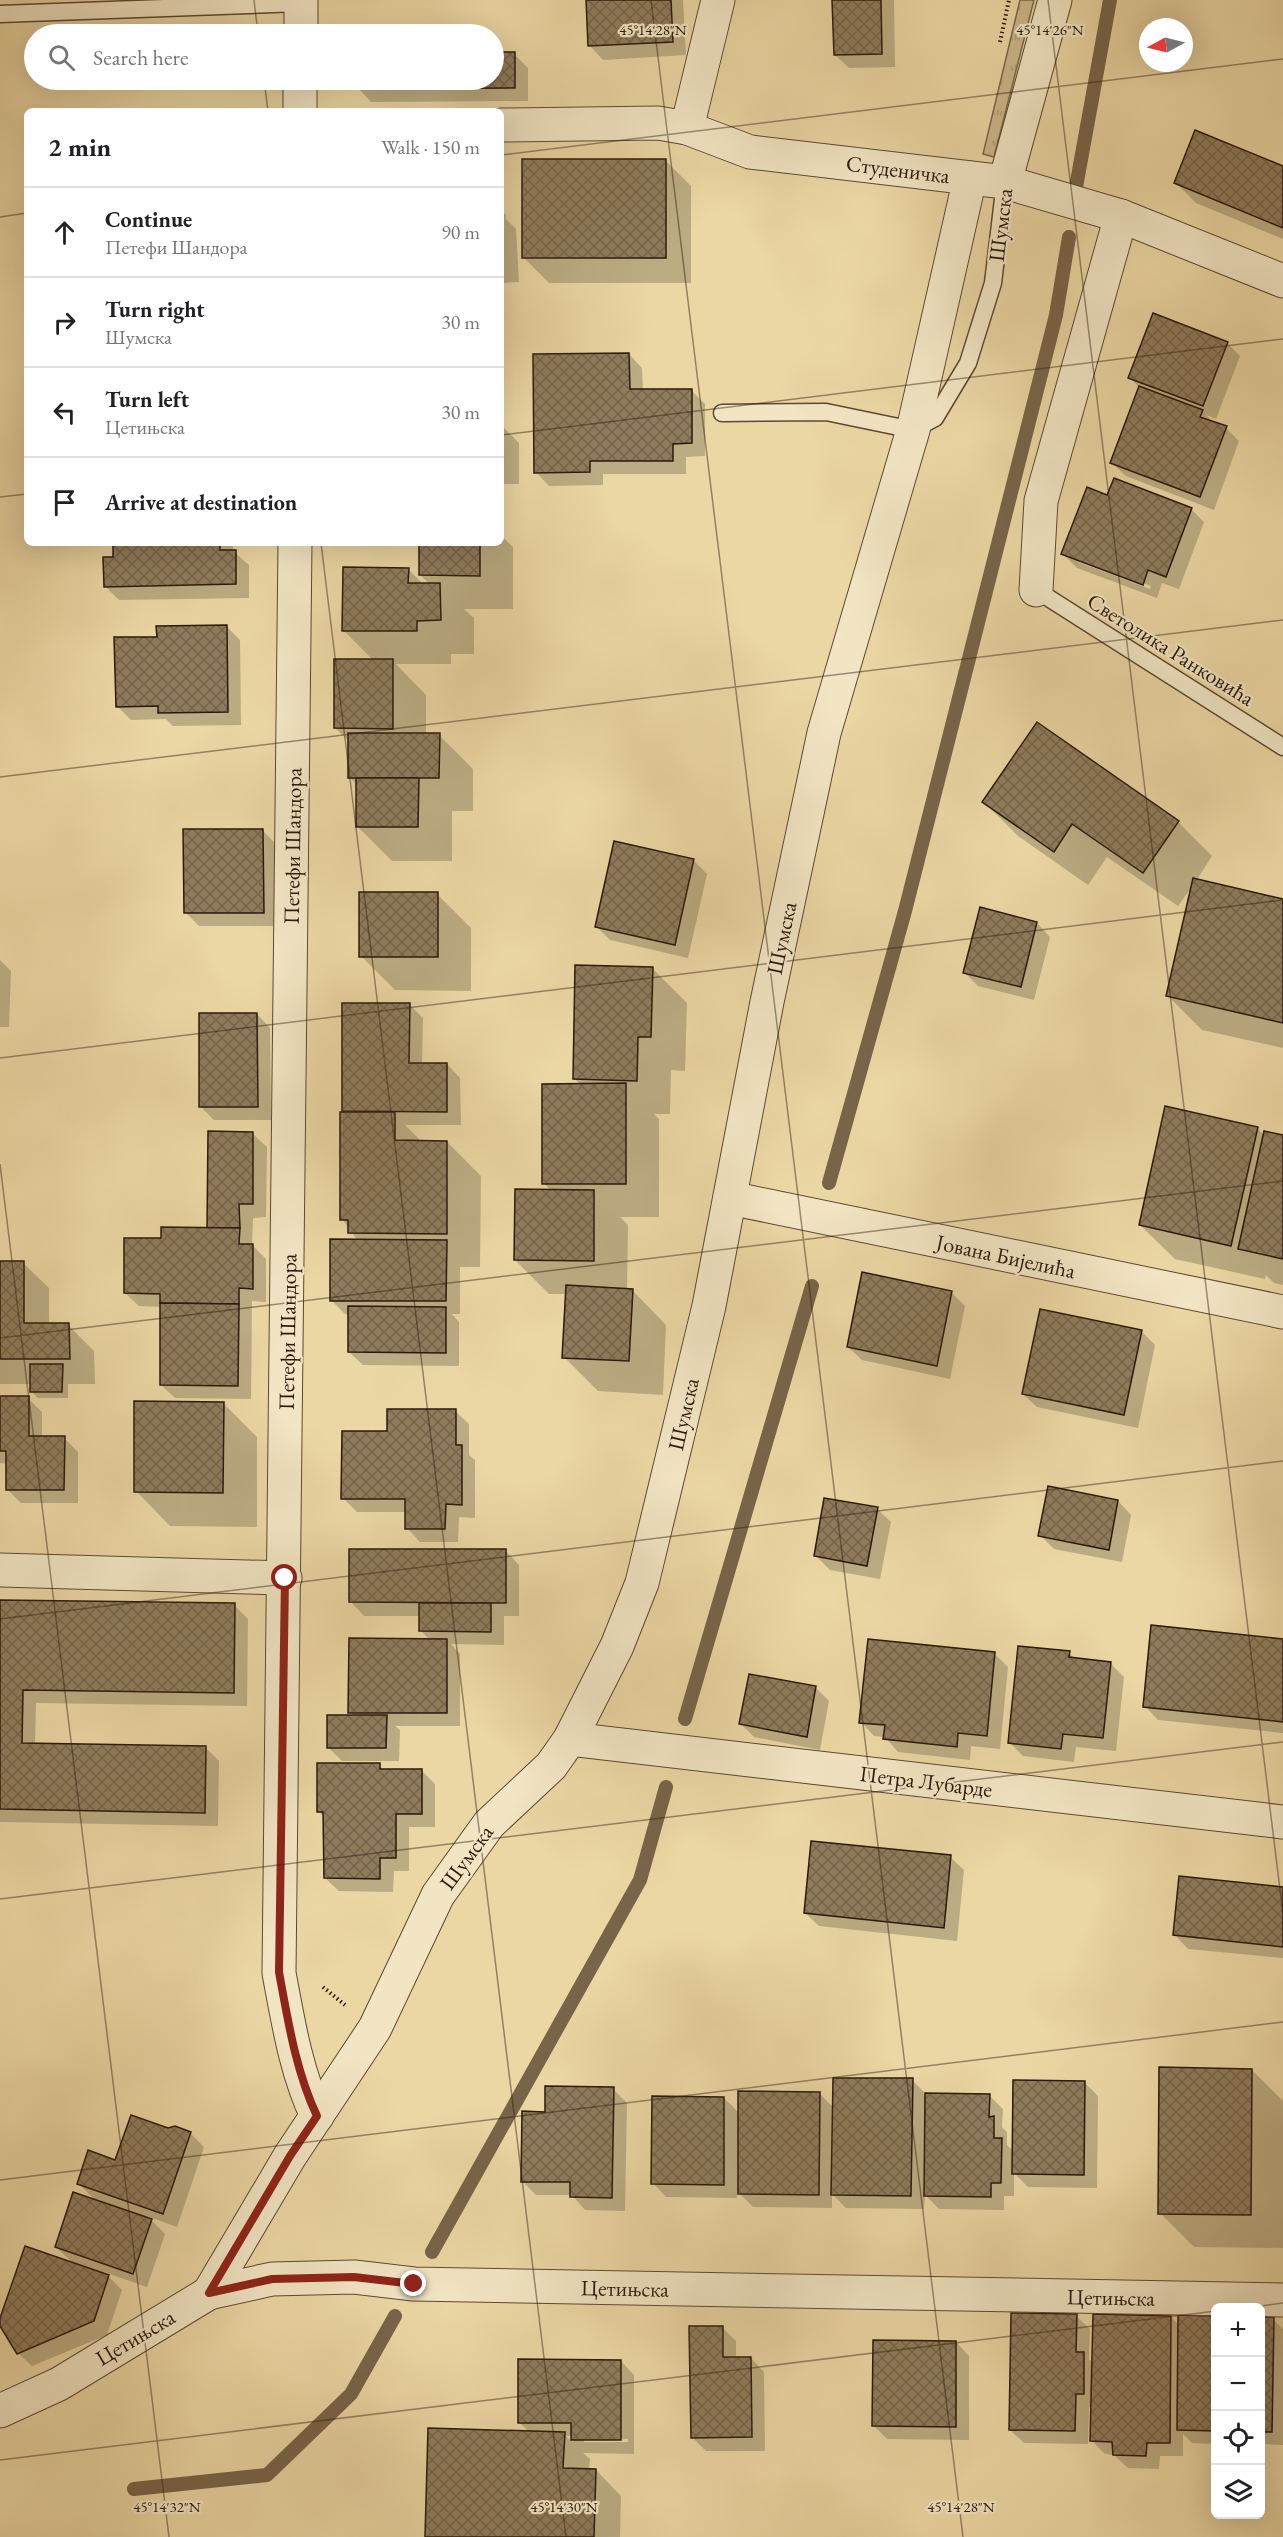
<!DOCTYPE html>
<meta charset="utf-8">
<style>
body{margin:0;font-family:"EB Garamond",serif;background:#f2f2f2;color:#202124}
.controls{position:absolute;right:18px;bottom:18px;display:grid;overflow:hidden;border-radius:9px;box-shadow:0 6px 24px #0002}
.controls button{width:54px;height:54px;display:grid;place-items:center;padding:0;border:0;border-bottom:2px solid #e0e0e0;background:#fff;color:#202124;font:30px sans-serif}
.compass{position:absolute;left:1139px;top:18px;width:54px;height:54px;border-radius:50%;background:#fff;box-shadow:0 6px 24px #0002;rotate:263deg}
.stop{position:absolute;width:18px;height:18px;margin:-14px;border:4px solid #8f2418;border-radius:50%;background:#fff}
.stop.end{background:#8f2418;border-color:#fff;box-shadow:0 2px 6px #0008}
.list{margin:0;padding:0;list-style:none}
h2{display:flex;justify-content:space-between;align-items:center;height:78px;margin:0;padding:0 24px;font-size:26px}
h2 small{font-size:20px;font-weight:400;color:#757577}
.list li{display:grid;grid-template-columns:39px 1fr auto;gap:18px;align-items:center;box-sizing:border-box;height:90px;padding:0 24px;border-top:2px solid #e0e0e0}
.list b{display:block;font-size:22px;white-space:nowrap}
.list p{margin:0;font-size:20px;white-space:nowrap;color:#757577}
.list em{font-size:20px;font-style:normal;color:#757577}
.icon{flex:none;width:33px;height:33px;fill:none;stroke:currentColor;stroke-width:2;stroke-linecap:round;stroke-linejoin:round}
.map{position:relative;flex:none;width:1283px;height:2537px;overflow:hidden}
.search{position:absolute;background:#fff;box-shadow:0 6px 24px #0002;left:24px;top:24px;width:480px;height:66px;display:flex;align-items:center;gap:15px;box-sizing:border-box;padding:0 21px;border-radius:33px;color:#757577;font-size:22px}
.panel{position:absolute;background:#fff;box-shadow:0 6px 24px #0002;left:24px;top:108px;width:480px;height:438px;border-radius:9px}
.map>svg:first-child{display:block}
.grass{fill:url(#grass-tufts);stroke:#7c684c;stroke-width:1.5}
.shadow{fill:#0003;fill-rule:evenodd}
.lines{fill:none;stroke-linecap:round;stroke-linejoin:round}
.stream{stroke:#786449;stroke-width:14}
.building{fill:url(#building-cross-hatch);stroke:#2c180d;stroke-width:1.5}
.lane-casing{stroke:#5c4833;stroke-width:19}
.street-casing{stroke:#5c4833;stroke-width:35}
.path{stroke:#2c180d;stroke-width:4;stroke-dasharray:1.5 3;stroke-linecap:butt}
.lane{stroke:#f2e5c4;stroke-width:16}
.street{stroke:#f2e5c4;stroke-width:33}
.route{stroke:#8f2418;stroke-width:8}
.ticks{fill:none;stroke:#2c180d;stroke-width:1.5;stroke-opacity:0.45}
.labels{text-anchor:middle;stroke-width:4.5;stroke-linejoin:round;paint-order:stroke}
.street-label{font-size:22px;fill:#2c180d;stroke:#f2e5c4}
.ticks-label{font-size:15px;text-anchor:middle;fill:#2c180d;stroke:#f2e5c4;stroke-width:4.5;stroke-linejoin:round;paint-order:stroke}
</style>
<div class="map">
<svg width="1283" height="2537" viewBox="0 0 1283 2537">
<defs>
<pattern id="grass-tufts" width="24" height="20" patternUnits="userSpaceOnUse" patternTransform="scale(1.5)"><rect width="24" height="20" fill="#cbb78a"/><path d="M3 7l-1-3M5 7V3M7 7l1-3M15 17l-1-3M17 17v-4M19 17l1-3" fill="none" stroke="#ae9d76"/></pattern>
<pattern id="building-cross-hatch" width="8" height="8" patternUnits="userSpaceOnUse" patternTransform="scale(1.5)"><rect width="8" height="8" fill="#8f7b5c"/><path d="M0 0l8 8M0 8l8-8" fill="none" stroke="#75644a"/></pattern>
</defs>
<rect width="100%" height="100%" fill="#ebd7a4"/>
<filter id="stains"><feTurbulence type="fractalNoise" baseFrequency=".00333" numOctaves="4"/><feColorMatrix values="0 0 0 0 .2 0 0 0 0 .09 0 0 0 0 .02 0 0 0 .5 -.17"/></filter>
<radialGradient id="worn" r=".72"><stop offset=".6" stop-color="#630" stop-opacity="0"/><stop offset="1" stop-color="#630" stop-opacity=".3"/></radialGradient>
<polygon class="grass" points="1020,0 1034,0 994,157 983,154"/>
<g class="shadow">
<polygon points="587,0 683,0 686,55 603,60 590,46"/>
<polygon points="834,0 894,0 895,67 849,68 835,55"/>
<polygon points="418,33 419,34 358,34"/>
<polygon points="494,54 514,54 528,68 528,101 371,102 358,88 358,80 494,80"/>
<polygon points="666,161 691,186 691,283 549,283 523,257"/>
<polygon points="1283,168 1283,239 1196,203 1176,183"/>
<polygon points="501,210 506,215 506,219 516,229 519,282 501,283"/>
<polygon points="1227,343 1240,356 1216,419 1206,415 1214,423 1226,428 1239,441 1214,510 1126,476 1112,463 1140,388 1130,378"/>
<polygon points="629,354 642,368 643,391 691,390 705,404 705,456 686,457 686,474 603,474 603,485 549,486 536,472"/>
<polygon points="501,425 519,443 519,484 501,484"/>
<path d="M1108 497 1191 509 1204 522 1179 589 1162 583 1157 598 1077 568 1063 554ZM1078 559 1151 586 1150 589 1078 562Z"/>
<polygon points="501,535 513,547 513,609 464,609 474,618 474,654 451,654 451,664 396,664 426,695 426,735 439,735 473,769 473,811 452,811 452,861 392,861 358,827 357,785 349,777 350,742 335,728 374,661 343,630 408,569 423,584 430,584 420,575 420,543 501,543"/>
<polygon points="114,543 233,543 233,551 249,565 249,598 119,600 105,586 114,558"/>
<polygon points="226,626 240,640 241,725 173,726 166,719 131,720 117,706 158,638"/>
<polygon points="1037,724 1178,822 1212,856 1196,881 1283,900 1283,1048 1202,1030 1168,996 1193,885 1178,906 1107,857 1088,885 1018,836 984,802"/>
<polygon points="263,831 277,845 277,926 199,926 185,912"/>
<polygon points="615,843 694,861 707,874 688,958 610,940 596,926"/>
<polygon points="437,894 471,928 471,991 395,990 361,956"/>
<polygon points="1037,923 1050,937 1034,1000 978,986 964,972"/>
<polygon points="0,960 11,971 9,1027 0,1027"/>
<polygon points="653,969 687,1003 685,1071 671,1070 670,1114 654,1114 659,1119 659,1217 620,1217 628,1225 627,1290 632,1290 666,1325 663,1395 598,1391 564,1357 567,1294 549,1294 515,1260 551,1191 544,1183 581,1085 574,1078"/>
<polygon points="409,1004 423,1018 422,1064 447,1064 460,1078 461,1125 405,1125 422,1142 447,1142 481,1176 480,1267 460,1267 460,1314 452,1314 459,1322 459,1366 363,1365 349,1352 349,1314 345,1314 331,1300 358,1241 342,1219 346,1113 343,1111"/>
<polygon points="257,1014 270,1028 271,1120 214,1120 200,1106"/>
<polygon points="1257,1128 1265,1136 1283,1136 1283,1285 1274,1283 1266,1275 1265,1279 1175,1259 1140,1225"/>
<polygon points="253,1134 267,1147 266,1217 253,1218 252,1245 266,1259 266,1302 252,1301 251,1399 175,1398 161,1385 162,1307 139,1306 125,1293 162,1240 208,1229"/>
<polygon points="0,1263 23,1263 49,1288 49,1325 68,1325 94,1351 95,1384 68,1384 68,1398 38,1398 31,1391 31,1384 0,1384"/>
<polygon points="951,1292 965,1306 950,1379 862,1360 848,1347"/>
<polygon points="1141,1331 1155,1345 1138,1428 1037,1407 1023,1394"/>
<polygon points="0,1398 28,1398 42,1412 42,1438 64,1438 78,1452 78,1503 21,1503 7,1489 7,1464 0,1463"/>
<polygon points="223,1403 257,1437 257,1527 170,1526 136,1491"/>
<polygon points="455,1411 469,1424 469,1455 475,1460 475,1518 459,1517 458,1542 420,1542 407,1528 407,1512 357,1512 343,1498"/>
<polygon points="1118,1501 1131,1515 1122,1562 1054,1549 1040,1535"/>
<polygon points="877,1509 891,1522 880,1579 830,1570 816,1556"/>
<polygon points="506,1551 519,1565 519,1616 504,1616 504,1645 451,1644 460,1654 460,1726 395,1726 400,1730 399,1761 342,1761 328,1747 354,1716 350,1712 430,1640 421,1631 421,1616 364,1616 351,1602"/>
<polygon points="0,1601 234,1605 248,1619 247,1706 36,1703 35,1744 205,1747 219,1761 218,1826 0,1822"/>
<polygon points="1283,1640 1283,1733 1158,1720 1145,1706"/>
<polygon points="1069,1653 1076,1660 1110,1663 1124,1677 1116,1751 1076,1747 1074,1762 1023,1756 1010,1743"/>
<polygon points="995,1654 1008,1667 1000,1749 971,1746 970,1760 898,1752 885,1737 874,1736 861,1722"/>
<polygon points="815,1687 829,1701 820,1750 754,1737 741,1724"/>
<polygon points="379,1765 385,1771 422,1771 435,1784 435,1827 409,1827 409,1871 394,1871 393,1892 339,1891 325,1878 325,1818 318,1811"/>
<polygon points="950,1857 964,1870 957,1941 819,1926 805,1913"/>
<polygon points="1283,1889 1283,1958 1188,1949 1175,1935"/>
<polygon points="1252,2070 1283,2101 1283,2248 1194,2247 1160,2213"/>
<polygon points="912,2080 926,2094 989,2095 1003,2109 1002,2127 1007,2132 1007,2145 1014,2152 1084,2082 1098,2096 1097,2188 1028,2187 1014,2173 1014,2196 1004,2196 1004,2210 939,2209 925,2195 924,2209 846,2208 832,2194 832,2208 753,2207 737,2191 737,2198 666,2197 653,2183 724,2098 740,2114 819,2093 834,2108"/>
<polygon points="613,2089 627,2103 625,2211 585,2210 572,2195 536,2195 522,2181 546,2113"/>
<polygon points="168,2129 190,2133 204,2147 177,2227 147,2216 165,2234 147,2287 104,2272 122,2290 107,2335 32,2366 18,2353 0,2322 74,2264 56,2247 96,2201 79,2184"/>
<polygon points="1076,2316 1090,2329 1089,2359 1093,2363 1171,2317 1180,2326 1216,2318 1216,2444 1192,2443 1183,2434 1183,2456 1160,2456 1159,2469 1128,2468 1114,2455 1105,2454 1092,2441 1092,2407 1089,2407 1088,2444 1024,2443 1010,2430"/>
<polygon points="1260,2319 1273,2319 1283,2329 1283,2445 1260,2444"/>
<polygon points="722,2327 736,2341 736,2359 751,2358 764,2372 765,2451 706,2451 693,2438"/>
<polygon points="956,2342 969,2356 969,2440 887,2439 873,2425"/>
<path d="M621 2361 634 2375V2454L583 2453 590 2459 589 2470H596L621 2496 620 2537H427L530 2433 519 2422ZM566 2436H573V2442L569 2439ZM584 2439H628V2442H584Z"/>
</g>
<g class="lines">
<g class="stream">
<polyline points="1076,187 1110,0"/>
<polyline points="829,1183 905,911 1056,315 1069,237"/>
<polyline points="685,1719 812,1286"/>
<polyline points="432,2252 640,1880 666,1787"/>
<polyline points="134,2489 267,2475 351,2394 395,2316"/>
</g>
</g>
<g class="building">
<polygon points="586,0 671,0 673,42 588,46"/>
<polygon points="832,0 881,0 882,54 834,55"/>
<polygon points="356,32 419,32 418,34 356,34"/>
<polygon points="494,52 515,52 515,88 356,89 356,80 494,80"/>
<polygon points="1195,130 1283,166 1283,228 1174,183"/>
<rect x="522" y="159" width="144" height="99"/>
<polygon points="1153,313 1228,342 1203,406 1128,378"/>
<polygon points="629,353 630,389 692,389 692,443 673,444 673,461 590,461 590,472 534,473 533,354"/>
<polygon points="1139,386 1203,410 1200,417 1227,426 1200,497 1110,463"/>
<polygon points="1114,478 1192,508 1166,577 1148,570 1143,585 1061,554 1087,487 1107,495"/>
<polygon points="113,543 220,543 220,550 236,550 236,584 104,587 103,557 113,557"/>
<polygon points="419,543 480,543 480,576 419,575"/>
<polygon points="343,567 409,568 408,583 440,583 441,620 417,621 417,631 342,631"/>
<polygon points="227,625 228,712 158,713 158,706 116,707 114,637 157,637 156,626"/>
<polygon points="334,659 393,659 393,729 334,728"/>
<polygon points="1037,722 1179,821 1143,873 1072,824 1054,852 982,802"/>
<polygon points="348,733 440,733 439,778 348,778"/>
<polygon points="356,778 419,778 418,827 356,827"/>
<polygon points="183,829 263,829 264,913 184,913"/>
<polygon points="614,841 694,859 675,945 595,927"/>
<polygon points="1193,878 1283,899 1283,1023 1166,996"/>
<rect x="359" y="892" width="79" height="65"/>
<polygon points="980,907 1037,922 1021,987 963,973"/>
<polygon points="575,965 653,967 651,1037 638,1037 637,1081 573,1079"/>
<polygon points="342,1003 410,1003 409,1063 447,1063 447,1112 342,1111"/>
<polygon points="199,1013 257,1013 258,1107 199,1107"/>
<polygon points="626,1083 626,1184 542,1184 542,1084"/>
<polygon points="1165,1106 1258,1127 1231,1246 1139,1225"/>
<polygon points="340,1112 395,1112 395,1140 447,1141 447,1234 348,1233 348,1220 340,1220"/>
<polygon points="208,1131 253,1132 253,1204 239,1204 240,1228 207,1228"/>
<polygon points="1264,1131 1283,1135 1283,1259 1238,1249"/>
<polygon points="515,1189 594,1190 594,1261 514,1260"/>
<polygon points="161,1227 240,1228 239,1244 253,1244 253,1289 239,1288 239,1304 160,1303 160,1294 124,1293 124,1238 161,1238"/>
<polygon points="330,1239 447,1240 446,1301 330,1301"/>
<polygon points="0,1261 24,1261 24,1323 69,1323 70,1359 0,1359"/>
<polygon points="862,1272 952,1291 937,1366 847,1347"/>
<polygon points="566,1285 633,1289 629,1361 562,1358"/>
<polygon points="160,1303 239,1304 238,1386 160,1385"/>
<polygon points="348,1306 446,1307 446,1353 348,1352"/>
<polygon points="1040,1309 1142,1330 1124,1415 1022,1394"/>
<polygon points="30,1364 63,1364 62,1392 30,1392"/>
<polygon points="0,1396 29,1396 29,1436 65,1436 64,1490 6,1490 6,1451 0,1451"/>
<polygon points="134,1401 224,1402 223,1493 134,1492"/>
<polygon points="387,1409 456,1409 456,1445 462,1445 462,1505 446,1504 445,1529 405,1529 405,1499 341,1499 342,1431 387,1431"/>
<polygon points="1048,1486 1118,1500 1109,1550 1038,1536"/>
<polygon points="824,1498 878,1507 867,1566 814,1556"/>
<polygon points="349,1549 506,1549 506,1603 349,1602"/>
<polygon points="0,1600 235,1603 234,1693 23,1690 22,1743 206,1746 205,1813 0,1809"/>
<polygon points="419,1603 491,1603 491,1632 419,1631"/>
<polygon points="1151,1625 1283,1639 1283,1722 1143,1707"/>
<polygon points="349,1638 447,1639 447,1713 348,1713"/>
<polygon points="868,1639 995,1652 987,1736 958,1733 957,1747 883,1739 885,1725 859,1723"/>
<polygon points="1018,1646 1070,1651 1069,1657 1111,1662 1103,1738 1063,1734 1061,1749 1008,1743"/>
<polygon points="749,1674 816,1686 807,1737 739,1724"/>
<polygon points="327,1715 387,1715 386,1748 327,1748"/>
<polygon points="317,1763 380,1763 380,1769 422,1769 422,1814 396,1814 396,1858 380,1858 380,1879 324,1878 323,1812 317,1812"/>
<polygon points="811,1841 951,1855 944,1928 804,1913"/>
<polygon points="1179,1876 1283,1887 1283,1947 1173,1935"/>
<polygon points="1159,2067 1252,2069 1251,2215 1158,2214"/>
<polygon points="833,2078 913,2078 911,2196 831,2195"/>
<polygon points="1013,2080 1085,2081 1084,2175 1012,2174"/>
<polygon points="545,2086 614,2087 612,2198 570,2197 570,2182 521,2182 522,2111 545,2112"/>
<polygon points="738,2091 820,2092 819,2195 738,2194"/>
<polygon points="925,2093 990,2094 989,2117 994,2116 994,2138 1002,2138 1001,2183 991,2183 991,2197 924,2196"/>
<polygon points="652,2096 724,2097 724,2185 651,2184"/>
<polygon points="131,2115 168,2128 175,2126 191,2132 163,2214 77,2184 88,2150 115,2160"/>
<polygon points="73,2192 152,2219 133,2274 55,2247"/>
<polygon points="25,2246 109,2275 94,2321 17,2354 0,2326 0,2318"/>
<polygon points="1011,2313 1077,2314 1076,2352 1084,2352 1084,2394 1076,2394 1075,2431 1009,2430"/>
<polygon points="1093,2314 1171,2316 1170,2443 1147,2443 1146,2456 1113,2455 1112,2442 1090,2441"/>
<polygon points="1178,2315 1216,2316 1216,2431 1177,2430"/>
<polygon points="1260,2317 1274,2317 1272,2432 1260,2432"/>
<polygon points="689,2326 723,2326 723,2357 751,2357 752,2437 691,2438"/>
<polygon points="873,2340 956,2341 956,2427 872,2426"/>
<polygon points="518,2359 621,2360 621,2440 571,2440 571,2423 518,2423"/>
<polygon points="428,2428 565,2432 563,2468 596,2469 594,2537 425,2537"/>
</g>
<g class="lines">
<defs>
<g id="lane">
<polyline points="0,14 301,3"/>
<polyline points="722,413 826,412 913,430 935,418 968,363 993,283 1005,182"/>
<polyline points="1036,590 1283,747"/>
</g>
<g id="street">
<polyline points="301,34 301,0"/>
<polyline points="300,111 300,80"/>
<polyline points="501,125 658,123 687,128 750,152 1005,182 1121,216 1283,281"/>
<polyline points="687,128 718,0"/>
<polyline points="1005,182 1055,0"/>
<path d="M295 543 279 1973C288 2021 296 2072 317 2116"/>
<polyline points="1036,590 1041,501 1121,216"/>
<polyline points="730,1198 1283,1312"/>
<polyline points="0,1570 285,1578"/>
<polyline points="570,1739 1283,1822"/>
<polyline points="209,2293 290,2156 375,2028 438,1895 489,1824 551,1766 570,1739 617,1646 642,1583 709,1306 767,1002 824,733 913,430 970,178"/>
<polyline points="0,2411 59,2384 209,2293 272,2279 354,2277 414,2284 1283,2300"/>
</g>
</defs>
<use href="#lane" class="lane-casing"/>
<use href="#street" class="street-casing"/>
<g class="path">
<polyline points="1000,42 1009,0"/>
<polyline points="323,1987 345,2005"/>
</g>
<use href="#lane" class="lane"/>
<use href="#street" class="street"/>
</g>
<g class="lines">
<path class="route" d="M285 1578 279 1972C288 2021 296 2072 317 2116L290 2156 209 2293 272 2279 354 2277 414 2284"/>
</g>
<path class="ticks" d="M254 0 258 34M651 0 963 2537M1048 0 1283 1914M264 80 268 111M501 155 1283 59M0 217 27 213M501 435 1283 339M0 497 27 494M321 543 566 2537M0 777 1283 620M0 1058 1283 900M0 1164 169 2537M0 1338 1283 1181M0 1619 1283 1461M0 1899 1283 1742M0 2180 1283 2022M1244 2308 1283 2303M0 2460 1216 2311"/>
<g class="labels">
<g class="street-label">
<text transform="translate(898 169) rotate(7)" y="8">Студеничка</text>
<text transform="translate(1000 225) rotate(-83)" y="8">Шумска</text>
<text transform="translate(1171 649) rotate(32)" y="8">Светолика Ранковића</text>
<text transform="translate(292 846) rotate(-89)" y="8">Петефи Шандора</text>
<text transform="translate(781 938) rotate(-78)" y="8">Шумска</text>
<text transform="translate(1006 1256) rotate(12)" y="8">Јована Бијелића</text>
<text transform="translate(287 1332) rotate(-89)" y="8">Петефи Шандора</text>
<text transform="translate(683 1414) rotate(-77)" y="8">Шумска</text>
<text transform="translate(926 1781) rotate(7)" y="8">Петра Лубарде</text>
<text transform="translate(466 1857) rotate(-54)" y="8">Шумска</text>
<text transform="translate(625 2288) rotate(1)" y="8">Цетињска</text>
<text transform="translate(1111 2297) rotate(1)" y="8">Цетињска</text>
<text transform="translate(135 2337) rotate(-31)" y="8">Цетињска</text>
</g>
</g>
<g class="ticks-label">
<text x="653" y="35">45°14'28"N</text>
<text x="1050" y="35">45°14'26"N</text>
<text x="167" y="2512">45°14'32"N</text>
<text x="564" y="2512">45°14'30"N</text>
<text x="961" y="2512">45°14'28"N</text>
</g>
<rect width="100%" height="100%" filter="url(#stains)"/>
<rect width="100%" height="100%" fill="url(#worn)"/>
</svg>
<div class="controls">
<button>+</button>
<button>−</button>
<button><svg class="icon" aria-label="locate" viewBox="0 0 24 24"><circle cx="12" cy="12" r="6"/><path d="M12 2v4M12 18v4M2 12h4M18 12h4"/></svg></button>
<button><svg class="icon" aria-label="layers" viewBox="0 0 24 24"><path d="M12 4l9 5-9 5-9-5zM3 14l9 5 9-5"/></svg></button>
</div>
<svg class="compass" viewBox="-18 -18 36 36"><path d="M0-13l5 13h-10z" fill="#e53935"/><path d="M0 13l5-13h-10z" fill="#757577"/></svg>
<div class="stop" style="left:285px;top:1578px"></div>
<div class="stop end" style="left:414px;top:2284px"></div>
<div class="search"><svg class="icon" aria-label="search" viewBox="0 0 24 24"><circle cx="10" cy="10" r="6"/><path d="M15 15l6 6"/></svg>Search here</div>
<section class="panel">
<h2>2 min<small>Walk · 150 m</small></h2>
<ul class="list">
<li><svg class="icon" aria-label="ahead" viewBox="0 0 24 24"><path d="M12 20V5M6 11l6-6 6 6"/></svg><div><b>Continue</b><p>Петефи Шандора</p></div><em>90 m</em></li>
<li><svg class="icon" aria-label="right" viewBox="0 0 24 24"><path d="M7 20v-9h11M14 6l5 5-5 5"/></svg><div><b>Turn right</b><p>Шумска</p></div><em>30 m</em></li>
<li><svg class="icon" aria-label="left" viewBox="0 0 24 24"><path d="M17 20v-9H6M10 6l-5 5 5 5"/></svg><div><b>Turn left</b><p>Цетињска</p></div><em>30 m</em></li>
<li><svg class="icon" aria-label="arrive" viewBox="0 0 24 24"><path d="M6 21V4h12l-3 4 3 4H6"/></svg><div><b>Arrive at destination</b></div></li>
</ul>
</section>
</div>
